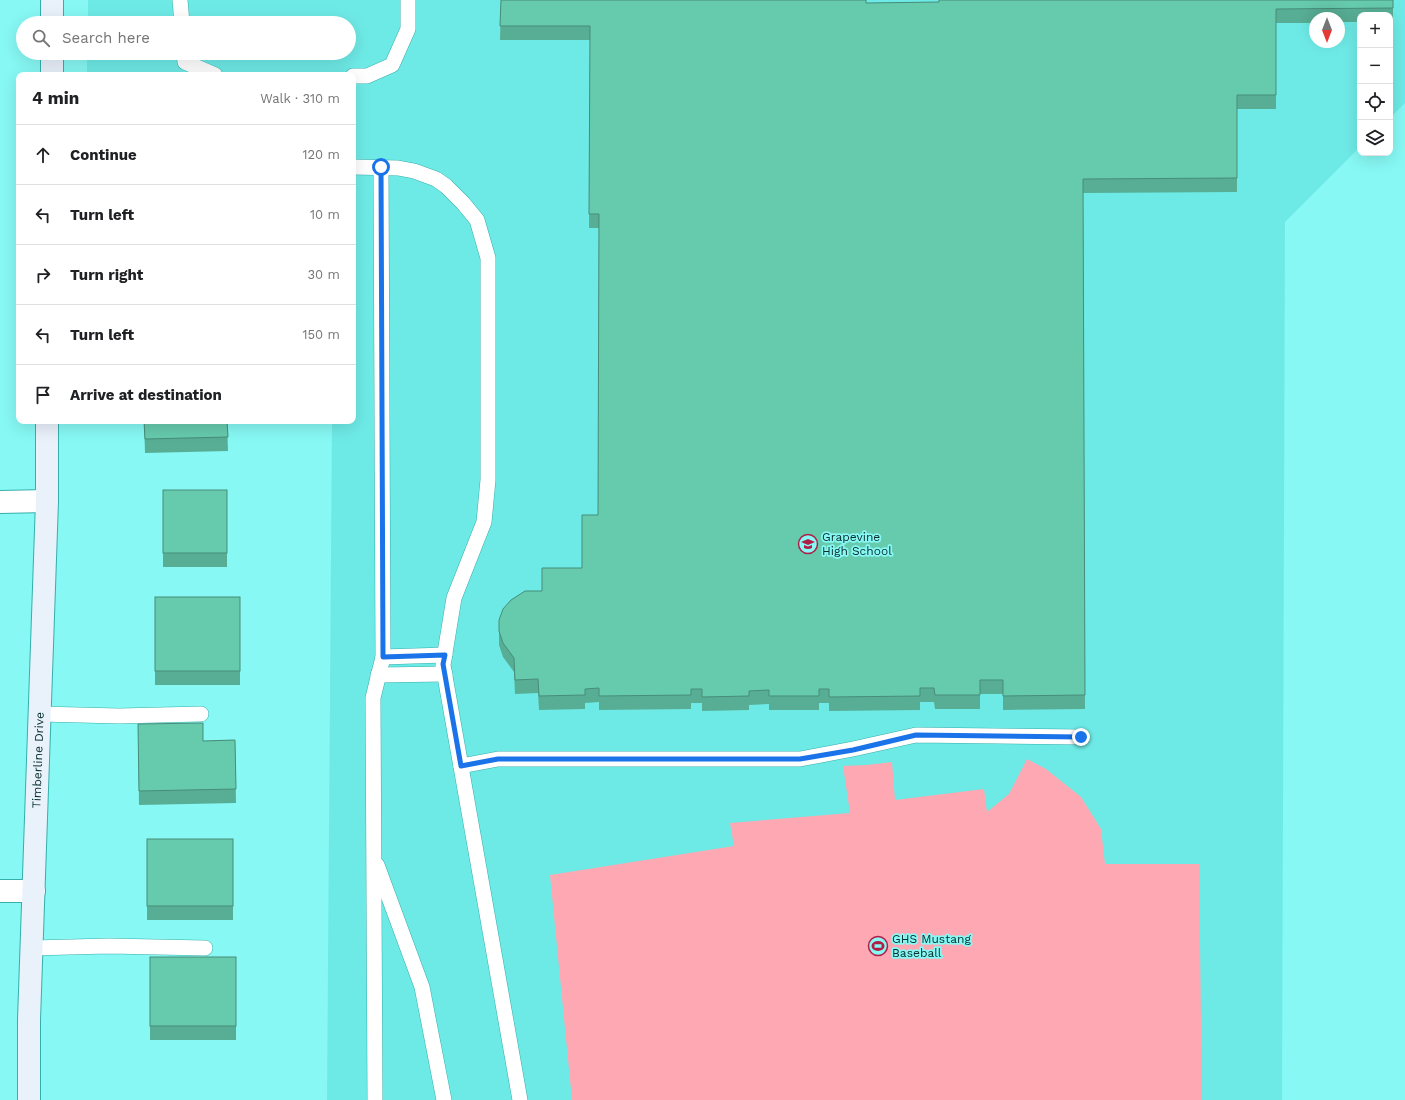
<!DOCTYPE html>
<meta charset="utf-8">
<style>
body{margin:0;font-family:"Work Sans",sans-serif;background:#f6f6f6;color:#202124}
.controls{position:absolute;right:12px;top:12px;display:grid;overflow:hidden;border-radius:8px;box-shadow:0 4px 16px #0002}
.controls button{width:36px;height:36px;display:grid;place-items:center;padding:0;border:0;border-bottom:1px solid #e0e0e0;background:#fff;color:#202124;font:20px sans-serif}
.compass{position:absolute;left:1309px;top:12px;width:36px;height:36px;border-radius:50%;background:#fff;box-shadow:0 4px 16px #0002;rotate:180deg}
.stop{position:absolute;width:12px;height:12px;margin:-9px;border:3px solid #1a73e8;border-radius:50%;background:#fff}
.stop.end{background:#1a73e8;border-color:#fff;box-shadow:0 1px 4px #0008}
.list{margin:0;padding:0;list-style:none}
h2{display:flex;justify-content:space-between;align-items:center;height:52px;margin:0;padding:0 16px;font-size:17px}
h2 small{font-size:13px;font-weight:400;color:#757577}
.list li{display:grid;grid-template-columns:26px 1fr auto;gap:12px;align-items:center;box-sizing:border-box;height:60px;padding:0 16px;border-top:1px solid #e0e0e0}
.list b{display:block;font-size:15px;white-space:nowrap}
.list em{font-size:13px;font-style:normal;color:#757577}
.icon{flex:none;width:22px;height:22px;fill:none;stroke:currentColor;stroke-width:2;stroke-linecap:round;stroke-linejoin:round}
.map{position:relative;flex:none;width:1405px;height:1100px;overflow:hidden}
.search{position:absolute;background:#fff;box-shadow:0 4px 16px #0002;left:16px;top:16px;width:340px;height:44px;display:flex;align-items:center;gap:10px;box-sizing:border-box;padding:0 14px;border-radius:22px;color:#757577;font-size:15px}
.panel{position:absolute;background:#fff;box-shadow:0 4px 16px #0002;left:16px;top:72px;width:340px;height:352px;border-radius:8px}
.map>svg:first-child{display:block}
.built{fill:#6eeae6;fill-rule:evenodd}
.pitch{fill:#fda8b2}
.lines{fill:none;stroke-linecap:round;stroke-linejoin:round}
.lane-casing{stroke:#36afac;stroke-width:16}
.street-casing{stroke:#36afac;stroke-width:24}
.secondary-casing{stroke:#36afac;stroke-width:24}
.lane{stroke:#fff;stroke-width:15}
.street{stroke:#fff;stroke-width:22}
.secondary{stroke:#e9f1fb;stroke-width:22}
.wall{fill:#58ae95}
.building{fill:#66caad;stroke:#478d79}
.route{stroke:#1a73e8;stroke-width:5}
.labels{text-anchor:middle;stroke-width:3.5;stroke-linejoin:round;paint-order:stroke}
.poi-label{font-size:12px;fill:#082e2d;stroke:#87f8f4;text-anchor:start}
.street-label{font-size:12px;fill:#082e2d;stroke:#87f8f4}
</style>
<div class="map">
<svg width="1405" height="1100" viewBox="0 0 1405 1100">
<rect width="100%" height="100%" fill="#87f8f4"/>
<path class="built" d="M88 0H1405V103L1390 118V15H1360V147L1285 222 1282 1100H327L332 421H353V75H87V53H349V23H88ZM1315 18H1339V42H1315Z"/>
<polygon class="pitch" points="1027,759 1046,769 1081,797 1101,829 1105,864 1199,864 1202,1100 572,1100 550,875 734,846 730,823 850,813 843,766 867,765 892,762 895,800 984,789 987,812 1009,794"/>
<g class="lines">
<defs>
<g id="lane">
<polyline points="180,0 182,23"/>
<polyline points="184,53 185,62 215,75"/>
<polyline points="353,76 367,76 392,65 408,29 408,0"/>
<polyline points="353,167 398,168 414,171 436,179 446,186 463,203 477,220 488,258 488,480 484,522 454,598 443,665 520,1100"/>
<polyline points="383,657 445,655"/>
<polyline points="378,675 445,674"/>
<polyline points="40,714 119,716 201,714"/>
<polyline points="461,766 498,759 800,759 853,749 916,735 1081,737"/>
<polyline points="377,865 422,987 444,1100"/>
<polyline points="32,948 109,946 205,948"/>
<polyline points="375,1100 373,698 383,657 381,167"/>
</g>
<g id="street">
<polyline points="0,502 47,501"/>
<polyline points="0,891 34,891"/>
</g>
<g id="secondary">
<polyline points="52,23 52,0"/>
<polyline points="52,75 52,53"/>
<path id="s1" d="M29 1100V1020L47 501V421"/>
</g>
</defs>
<use href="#lane" class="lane-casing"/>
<use href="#street" class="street-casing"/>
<use href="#secondary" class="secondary-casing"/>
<use href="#lane" class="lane"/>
<use href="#street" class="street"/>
<use href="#secondary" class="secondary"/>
</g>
<g class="wall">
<polygon points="501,0 866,3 1393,0 1393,22 1390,22 1390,15 1360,15 1360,22 1339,22 1339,18 1315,18 1315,23 1276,23 1276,109 1237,109 1237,192 1083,193 1085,709 1003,710 1003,694 980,694 980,709 935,709 934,702 920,702 920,710 829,711 829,703 819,703 819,710 769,710 769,704 749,705 749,710 702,711 702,703 691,703 691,709 599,710 599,702 585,703 585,709 539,710 538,693 515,694 514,672 503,657 499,645 499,620 542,591 582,568 598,515 599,228 589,228 590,40 500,40"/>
<polygon points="144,421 227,421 228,451 145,453"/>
<rect x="163" y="490" width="64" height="77"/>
<rect x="155" y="597" width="85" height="88"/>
<polygon points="138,724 203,741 235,740 236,803 139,805"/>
<rect x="147" y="839" width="86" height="81"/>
<rect x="150" y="957" width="86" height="83"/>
</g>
<g class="building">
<polygon points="501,0 866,0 866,3 939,2 939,0 1393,0 1393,8 1276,9 1276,95 1237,95 1237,178 1083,179 1085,695 1003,696 1003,680 980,680 980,695 935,695 934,688 920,688 920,696 829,697 829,689 819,689 819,696 769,696 769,690 749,691 749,696 702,697 702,689 691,689 691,695 599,696 599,688 585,689 585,695 539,696 538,679 515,680 514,658 503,643 499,631 499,620 503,609 511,600 525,591 542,591 542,568 582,568 582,515 598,515 599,214 589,214 590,26 500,26"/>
<polygon points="144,421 227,421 228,437 145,439"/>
<rect x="163" y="490" width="64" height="63"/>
<rect x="155" y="597" width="85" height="74"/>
<polygon points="203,723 203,741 235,740 236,789 139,791 138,724"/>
<rect x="147" y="839" width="86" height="67"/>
<rect x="150" y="957" width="86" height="69"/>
</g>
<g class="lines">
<polyline class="route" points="381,167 383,657 445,655 443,664 461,766 498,759 800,759 853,750 916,735 1081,737"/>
</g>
<defs>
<symbol id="school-ring" viewBox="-11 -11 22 22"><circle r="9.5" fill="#87f8f4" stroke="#b01e46" stroke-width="1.5"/><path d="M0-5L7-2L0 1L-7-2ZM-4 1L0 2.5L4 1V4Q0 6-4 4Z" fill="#b01e46"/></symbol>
<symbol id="stadium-ring" viewBox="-11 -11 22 22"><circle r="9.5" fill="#87f8f4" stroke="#b01e46" stroke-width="1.5"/><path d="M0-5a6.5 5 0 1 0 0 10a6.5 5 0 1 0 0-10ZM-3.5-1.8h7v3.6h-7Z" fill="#b01e46"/></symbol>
</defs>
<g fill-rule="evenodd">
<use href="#school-ring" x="797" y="533" width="22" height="22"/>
<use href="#stadium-ring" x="867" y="935" width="22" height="22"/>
</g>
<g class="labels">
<g class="poi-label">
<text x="822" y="541">Grapevine<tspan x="822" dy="14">High School</tspan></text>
<text x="892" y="943">GHS Mustang<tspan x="892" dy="14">Baseball</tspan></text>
</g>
<g class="street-label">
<text dy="4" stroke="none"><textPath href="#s1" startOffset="340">Timberline Drive</textPath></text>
</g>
</g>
</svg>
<div class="controls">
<button>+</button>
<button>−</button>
<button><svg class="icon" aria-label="locate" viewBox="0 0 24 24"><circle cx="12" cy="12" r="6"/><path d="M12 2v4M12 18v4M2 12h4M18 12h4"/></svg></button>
<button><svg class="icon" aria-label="layers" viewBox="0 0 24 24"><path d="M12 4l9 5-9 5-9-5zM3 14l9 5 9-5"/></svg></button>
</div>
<svg class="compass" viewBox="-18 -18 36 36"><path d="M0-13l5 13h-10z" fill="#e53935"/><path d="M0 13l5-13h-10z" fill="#757577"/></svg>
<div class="stop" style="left:381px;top:167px"></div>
<div class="stop end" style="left:1081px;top:737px"></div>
<div class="search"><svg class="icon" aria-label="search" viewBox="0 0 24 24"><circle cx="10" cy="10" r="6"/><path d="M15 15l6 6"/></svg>Search here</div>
<section class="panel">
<h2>4 min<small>Walk · 310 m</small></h2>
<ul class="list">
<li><svg class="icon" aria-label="ahead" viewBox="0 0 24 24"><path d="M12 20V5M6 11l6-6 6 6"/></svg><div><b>Continue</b></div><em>120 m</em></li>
<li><svg class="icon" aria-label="left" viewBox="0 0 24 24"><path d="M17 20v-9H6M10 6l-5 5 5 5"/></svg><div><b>Turn left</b></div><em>10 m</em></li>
<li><svg class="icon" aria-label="right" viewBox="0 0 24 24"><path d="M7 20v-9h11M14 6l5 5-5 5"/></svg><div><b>Turn right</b></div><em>30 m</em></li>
<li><svg class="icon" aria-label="left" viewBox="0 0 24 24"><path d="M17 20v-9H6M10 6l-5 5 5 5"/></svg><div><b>Turn left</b></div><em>150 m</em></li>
<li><svg class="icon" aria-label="arrive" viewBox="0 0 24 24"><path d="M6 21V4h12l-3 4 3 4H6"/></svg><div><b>Arrive at destination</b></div></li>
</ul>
</section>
</div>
